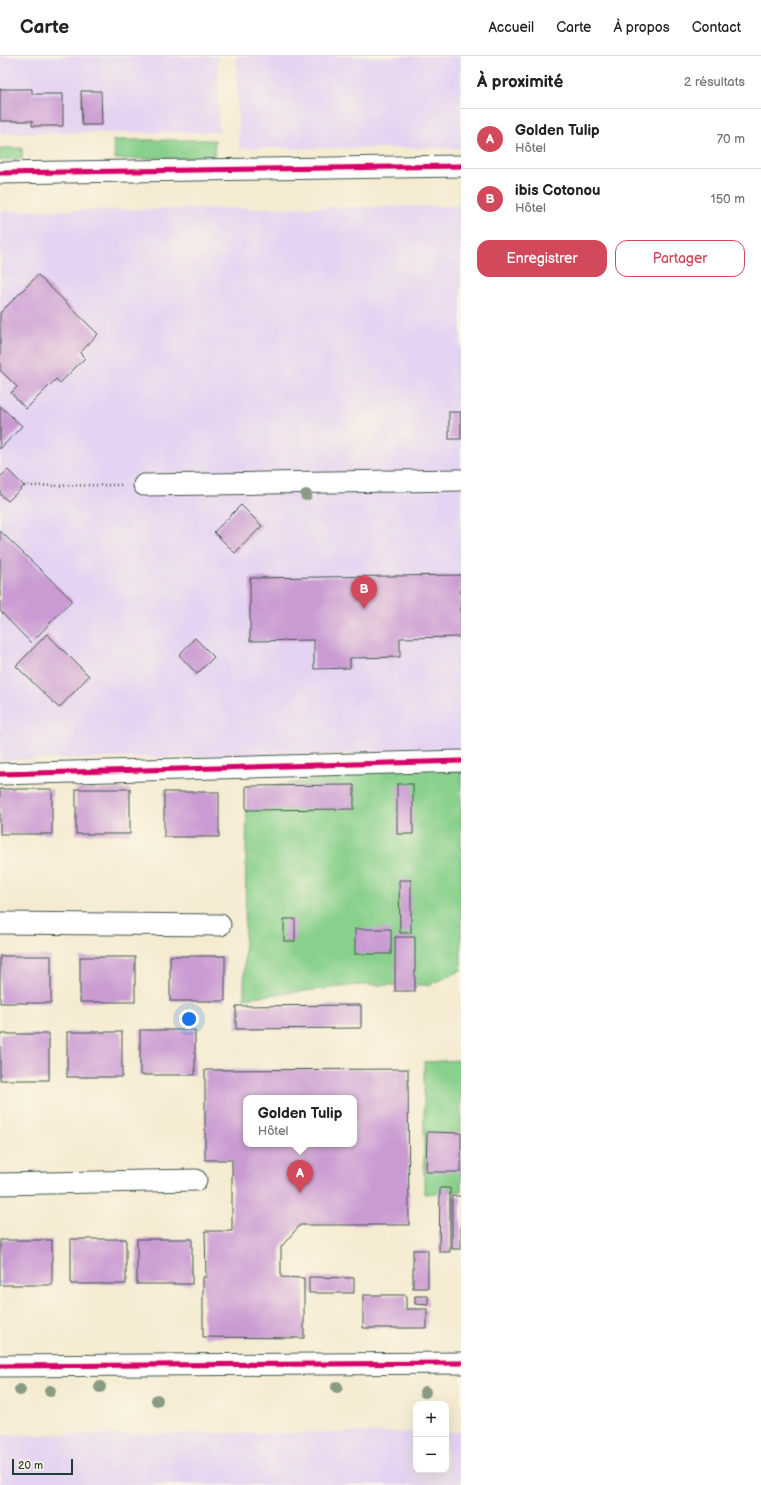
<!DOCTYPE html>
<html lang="fr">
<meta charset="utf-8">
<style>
body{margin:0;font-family:"Balsamiq Sans",sans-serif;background:#f6f6f6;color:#222}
.controls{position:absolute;right:12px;bottom:12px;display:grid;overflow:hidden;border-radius:8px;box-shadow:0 4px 16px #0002}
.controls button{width:36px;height:36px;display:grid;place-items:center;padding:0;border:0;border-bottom:1px solid #e0e0e0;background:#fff;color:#222;font:20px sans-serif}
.scale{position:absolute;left:12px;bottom:10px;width:61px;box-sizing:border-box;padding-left:4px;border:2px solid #1f3d34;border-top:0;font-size:11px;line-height:14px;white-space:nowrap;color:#1f3d34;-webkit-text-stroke:3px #fcf5e5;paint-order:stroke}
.you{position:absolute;left:189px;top:963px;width:14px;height:14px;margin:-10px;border:3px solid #fff;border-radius:50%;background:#1a73e8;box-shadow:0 0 0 6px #1a73e833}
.badge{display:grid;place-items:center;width:26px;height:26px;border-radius:50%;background:#d1495b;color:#fff;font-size:13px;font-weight:700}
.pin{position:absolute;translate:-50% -33px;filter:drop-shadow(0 1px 2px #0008)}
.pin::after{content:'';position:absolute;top:21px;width:14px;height:12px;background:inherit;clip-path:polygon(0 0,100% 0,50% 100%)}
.popup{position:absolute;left:243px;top:1039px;width:114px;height:52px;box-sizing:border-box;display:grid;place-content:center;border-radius:8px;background:#fff;filter:drop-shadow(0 1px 3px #0005);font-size:13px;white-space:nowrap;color:#767676}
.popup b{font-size:15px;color:#222}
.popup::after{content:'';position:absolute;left:50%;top:100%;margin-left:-8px;border:8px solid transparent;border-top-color:#fff}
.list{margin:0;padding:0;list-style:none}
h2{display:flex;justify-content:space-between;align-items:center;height:52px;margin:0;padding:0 16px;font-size:17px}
h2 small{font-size:13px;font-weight:400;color:#767676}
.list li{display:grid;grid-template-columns:26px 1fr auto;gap:12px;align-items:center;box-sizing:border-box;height:60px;padding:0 16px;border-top:1px solid #e0e0e0}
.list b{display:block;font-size:15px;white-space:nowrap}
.list p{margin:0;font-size:13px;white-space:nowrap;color:#767676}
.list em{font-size:13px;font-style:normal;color:#767676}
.actions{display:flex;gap:8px;padding:12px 16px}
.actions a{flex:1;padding:9px 0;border:1px solid #d1495b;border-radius:12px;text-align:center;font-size:14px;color:#d1495b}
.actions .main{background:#d1495b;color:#fff}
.map{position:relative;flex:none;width:461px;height:1429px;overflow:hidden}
header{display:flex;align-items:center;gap:24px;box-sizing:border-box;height:56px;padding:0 20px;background:#fff;border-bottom:1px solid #e0e0e0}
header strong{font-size:19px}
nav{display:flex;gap:22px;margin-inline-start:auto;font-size:14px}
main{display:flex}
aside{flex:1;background:#fff}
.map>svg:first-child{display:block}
.built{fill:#e4d3f2}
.green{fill:#88d08b;stroke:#548660}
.building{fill:#ca9bd3;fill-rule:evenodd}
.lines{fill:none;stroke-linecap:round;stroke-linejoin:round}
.minor-casing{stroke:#3f574c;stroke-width:23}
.path{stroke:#3f574c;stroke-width:2.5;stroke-dasharray:1 3;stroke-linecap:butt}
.minor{stroke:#fff;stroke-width:21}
.cycleway-casing{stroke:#fcf5e5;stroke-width:8}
.cycleway{stroke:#d6006c;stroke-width:5}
.tree{fill:#8a9b84}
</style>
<header>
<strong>Carte</strong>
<nav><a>Accueil</a><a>Carte</a><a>À propos</a><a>Contact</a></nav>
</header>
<main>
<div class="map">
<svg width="461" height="1429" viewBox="0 0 461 1429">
<rect width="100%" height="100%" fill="#fcf5e5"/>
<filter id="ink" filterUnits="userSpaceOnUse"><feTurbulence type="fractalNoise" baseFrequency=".025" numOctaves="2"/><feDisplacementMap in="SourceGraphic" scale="8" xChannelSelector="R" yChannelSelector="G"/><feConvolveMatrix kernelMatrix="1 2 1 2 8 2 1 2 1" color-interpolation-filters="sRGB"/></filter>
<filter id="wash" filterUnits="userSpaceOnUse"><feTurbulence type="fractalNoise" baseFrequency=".012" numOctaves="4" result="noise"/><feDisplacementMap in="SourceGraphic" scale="16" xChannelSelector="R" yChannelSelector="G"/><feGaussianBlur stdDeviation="0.9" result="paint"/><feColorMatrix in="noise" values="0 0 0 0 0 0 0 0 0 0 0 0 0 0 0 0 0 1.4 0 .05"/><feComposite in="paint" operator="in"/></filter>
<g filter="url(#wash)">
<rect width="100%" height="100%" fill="#f4ebd1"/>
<g class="built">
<polygon points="0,0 218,0 219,76 0,77"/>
<polygon points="236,0 461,0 461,92 239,92"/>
<polygon points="461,150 461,696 0,704 0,155"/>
<polygon points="416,1376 416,1414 446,1414 446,1376 461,1376 461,1429 0,1429 0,1379"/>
</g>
<g class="green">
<polygon points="113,84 215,84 214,102 115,103"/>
<polygon points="0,92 22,92 22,103 0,104"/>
<polygon points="461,711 461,914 429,929 358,929 244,942 247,734 392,712"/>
<polygon points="461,1004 461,1135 424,1138 424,1006"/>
</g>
<g id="blocks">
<g class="building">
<polygon points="0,33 32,33 32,38 63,38 63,70 32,70 32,65 0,65"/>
<polygon points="81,35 101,35 102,69 82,69"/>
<polygon points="38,219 98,278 80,297 85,302 60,327 56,323 26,353 11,337 17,331 0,314 0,257"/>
<polygon points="0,350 22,370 0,393"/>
<rect x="449" y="356" width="12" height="27"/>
<polygon points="8,414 24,430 8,445 0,438 0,421"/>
<polygon points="241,449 262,470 235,497 214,476"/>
<polygon points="0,475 72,544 31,587 0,555"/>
<polygon points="461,519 461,581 400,582 400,601 350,602 350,612 314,613 314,584 250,585 250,522"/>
<polygon points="47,578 89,620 59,652 16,610"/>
<polygon points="195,582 214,601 197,618 179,599"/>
<rect x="397" y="728" width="16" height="50"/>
<polygon points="354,729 354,753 246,754 246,730"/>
<rect x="0" y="733" width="52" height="45"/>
<rect x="76" y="733" width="54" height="45"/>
<rect x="164" y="736" width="55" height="45"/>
<polygon points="399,824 411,824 411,877 400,877"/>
<rect x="284" y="863" width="11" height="22"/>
<rect x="355" y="873" width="36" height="25"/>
<rect x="395" y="881" width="20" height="54"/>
<rect x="0" y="900" width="51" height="47"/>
<rect x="170" y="900" width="55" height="45"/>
<rect x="80" y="901" width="55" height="45"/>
<polygon points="361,949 361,972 236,973 236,950"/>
<rect x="140" y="974" width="55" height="45"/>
<rect x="67" y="976" width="55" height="45"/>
<rect x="0" y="978" width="49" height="46"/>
<path d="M408 1013 409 1169H300L281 1191V1221L304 1222V1282L203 1281V1221H206L205 1175H232V1104H205V1014ZM246 1042H354V1088H246Z"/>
<polygon points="427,1076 461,1077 461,1116 426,1116"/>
<polygon points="440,1132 450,1132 450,1196 439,1196"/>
<rect x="452" y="1140" width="9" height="53"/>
<rect x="71" y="1183" width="55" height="45"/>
<rect x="137" y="1183" width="55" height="45"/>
<rect x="0" y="1184" width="52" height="45"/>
<rect x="413" y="1194" width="15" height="38"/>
<polygon points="309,1221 354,1222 354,1237 309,1237"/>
<polygon points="363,1239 406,1239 406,1253 427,1253 427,1272 363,1272"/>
<polygon points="415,1240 428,1240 428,1249 415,1248"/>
</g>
</g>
</g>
<g filter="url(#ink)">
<use href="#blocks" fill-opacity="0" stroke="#3f574c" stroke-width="1"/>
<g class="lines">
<defs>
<g id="minor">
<polyline points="0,117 461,110"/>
<polyline points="144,429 461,424"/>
<polyline points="0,718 461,705"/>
<polyline points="0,867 220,869"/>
<polyline points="0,1128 196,1124"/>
<polyline points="0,1310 461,1307"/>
</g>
</defs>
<use href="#minor" class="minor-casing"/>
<polyline class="path" points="24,430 124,429"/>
<use href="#minor" class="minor"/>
<defs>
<g id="cycleway">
<polyline points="0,117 461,110"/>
<polyline points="0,718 461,705"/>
<polyline points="0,1310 461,1307"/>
</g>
</defs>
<use href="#cycleway" class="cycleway-casing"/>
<use href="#cycleway" class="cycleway"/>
</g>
<g class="tree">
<circle cx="306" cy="439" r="6"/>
<circle cx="100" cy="1331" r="6"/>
<circle cx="337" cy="1331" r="6"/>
<circle cx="20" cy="1334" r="6"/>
<circle cx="50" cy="1335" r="6"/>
<circle cx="425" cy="1336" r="6"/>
<circle cx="157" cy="1344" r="6"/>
</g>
</g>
</svg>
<div class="controls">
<button>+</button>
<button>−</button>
</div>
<div class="scale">20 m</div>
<div class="you"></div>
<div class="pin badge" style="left:300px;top:1137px">A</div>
<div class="popup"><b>Golden Tulip</b>Hôtel</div>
<div class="pin badge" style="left:364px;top:553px">B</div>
</div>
<aside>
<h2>À proximité<small>2 résultats</small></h2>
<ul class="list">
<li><span class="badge">A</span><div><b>Golden Tulip</b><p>Hôtel</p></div><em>70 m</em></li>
<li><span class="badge">B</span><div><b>ibis Cotonou</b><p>Hôtel</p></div><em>150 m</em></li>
</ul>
<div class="actions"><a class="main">Enregistrer</a><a>Partager</a></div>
</aside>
</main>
